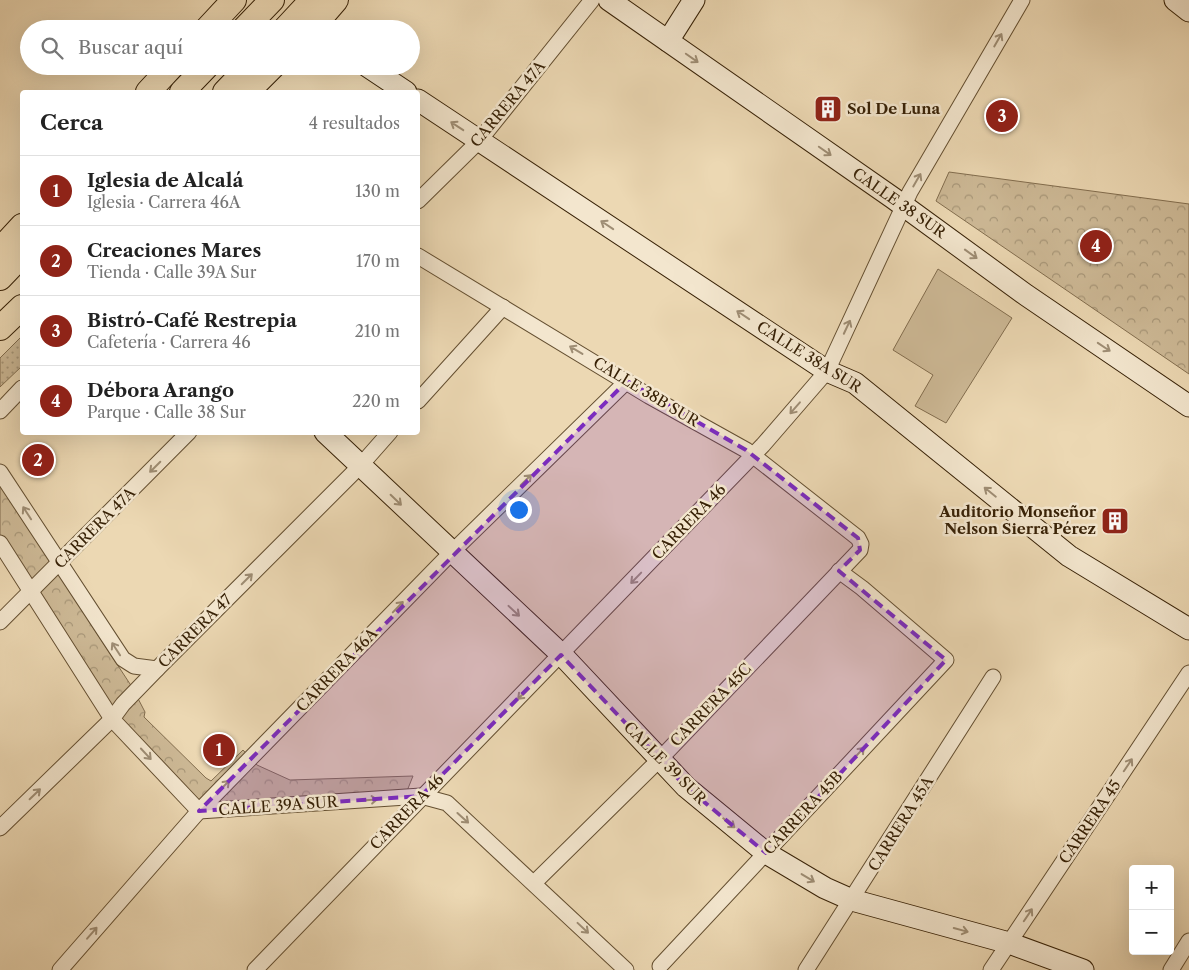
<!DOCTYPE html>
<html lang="es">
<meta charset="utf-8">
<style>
body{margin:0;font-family:"Libre Caslon Text",serif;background:#f6f6f6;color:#222}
.controls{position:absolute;right:15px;bottom:15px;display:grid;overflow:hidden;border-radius:5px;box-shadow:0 5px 20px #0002}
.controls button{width:45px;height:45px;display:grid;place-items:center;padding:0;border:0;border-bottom:1px solid #e0e0e0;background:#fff;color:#222;font:25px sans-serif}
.you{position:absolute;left:518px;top:509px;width:18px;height:18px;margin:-12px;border:4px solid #fff;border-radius:50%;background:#1a73e8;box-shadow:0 0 0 8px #1a73e833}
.badge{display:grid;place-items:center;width:32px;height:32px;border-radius:50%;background:#8f2418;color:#fff;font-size:16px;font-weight:700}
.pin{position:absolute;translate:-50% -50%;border:2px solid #fff;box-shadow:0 1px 5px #0006}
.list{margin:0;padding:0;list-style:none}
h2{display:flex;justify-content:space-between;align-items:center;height:65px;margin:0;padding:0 20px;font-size:21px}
h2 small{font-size:16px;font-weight:400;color:#767676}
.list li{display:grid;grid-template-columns:32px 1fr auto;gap:15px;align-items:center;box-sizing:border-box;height:70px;padding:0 20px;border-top:1px solid #e0e0e0}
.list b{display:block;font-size:19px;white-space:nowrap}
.list p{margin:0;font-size:16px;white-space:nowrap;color:#767676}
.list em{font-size:16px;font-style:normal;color:#767676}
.icon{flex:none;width:28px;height:28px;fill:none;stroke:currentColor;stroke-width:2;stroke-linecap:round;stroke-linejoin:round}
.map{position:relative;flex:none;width:1189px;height:970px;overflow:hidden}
.search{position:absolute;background:#fff;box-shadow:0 5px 20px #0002;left:20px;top:20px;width:400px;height:55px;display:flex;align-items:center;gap:12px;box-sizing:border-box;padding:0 18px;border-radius:28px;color:#767676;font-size:19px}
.panel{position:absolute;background:#fff;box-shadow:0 5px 20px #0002;left:20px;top:90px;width:400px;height:345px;border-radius:5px}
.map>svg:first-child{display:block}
.grass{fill:url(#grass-dots);stroke:#826d4e}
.park{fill:url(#park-crowns);stroke:#826d4e}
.pitch{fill:#cdb996;stroke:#826d4e}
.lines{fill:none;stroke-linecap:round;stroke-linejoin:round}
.street-casing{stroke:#644f31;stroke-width:17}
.secondary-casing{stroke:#372106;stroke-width:23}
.primary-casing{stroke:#372106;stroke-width:26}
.street{stroke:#f3e6ce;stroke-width:15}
.secondary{stroke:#f3e6ce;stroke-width:21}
.primary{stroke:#ecd8b3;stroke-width:24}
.oneway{stroke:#9e8d74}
.marked{fill:#7b2cbf;fill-opacity:0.2;stroke:#7b2cbf;stroke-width:4;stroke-dasharray:10 6;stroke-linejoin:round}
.labels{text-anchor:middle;stroke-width:5;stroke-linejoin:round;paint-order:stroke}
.street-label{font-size:15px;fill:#372106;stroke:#f3e6ce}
.poi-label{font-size:15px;font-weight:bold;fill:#372106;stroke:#f3e6ce;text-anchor:start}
</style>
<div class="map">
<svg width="1189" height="970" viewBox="0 0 1189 970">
<defs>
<pattern id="grass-dots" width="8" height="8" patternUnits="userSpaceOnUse" patternTransform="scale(1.25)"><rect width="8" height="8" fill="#cdb996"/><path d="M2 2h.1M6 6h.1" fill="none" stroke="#a79678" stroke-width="1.8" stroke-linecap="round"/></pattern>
<pattern id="park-crowns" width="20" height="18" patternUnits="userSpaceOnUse" patternTransform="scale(1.25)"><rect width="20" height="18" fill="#cdb996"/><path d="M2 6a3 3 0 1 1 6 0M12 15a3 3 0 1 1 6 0" fill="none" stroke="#a79678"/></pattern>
</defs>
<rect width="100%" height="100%" fill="#ecd8b3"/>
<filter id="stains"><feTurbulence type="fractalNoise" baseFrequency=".004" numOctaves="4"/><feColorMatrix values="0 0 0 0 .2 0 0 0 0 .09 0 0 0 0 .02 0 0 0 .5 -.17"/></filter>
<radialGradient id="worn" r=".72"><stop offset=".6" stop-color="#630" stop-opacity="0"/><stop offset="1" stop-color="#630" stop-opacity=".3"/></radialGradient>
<polygon class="grass" points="22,336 22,366 0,387 0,358"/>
<g class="park">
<polygon points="949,172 1189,204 1189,374 936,201"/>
<polygon points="0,472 50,548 90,623 132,687 145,712 144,717 206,778 211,781 243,750 257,765 290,780 413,776 405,796 200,809 112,719 0,543"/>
</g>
<polygon class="pitch" points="938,269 1012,318 946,423 915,406 933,375 893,350"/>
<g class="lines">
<defs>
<g id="street">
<polyline points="418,201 479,141 592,0"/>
<polyline points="418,256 649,396 746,450 858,538 861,544 860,550 659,760 534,883"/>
<polyline points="418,401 503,307"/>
<polyline points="0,411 22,388"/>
<polyline points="0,472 123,659 134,666 157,669"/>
<polyline points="0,543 112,719 199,811 421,796 447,803 626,970"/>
<polyline points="0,622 189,432"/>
<polyline points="0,828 112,719 123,704 157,669 360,466 390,432"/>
<polyline points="660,966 946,660 862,588 839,571"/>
<polyline points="60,970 199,811 451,553 627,381"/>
<polyline points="255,970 763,445 827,371 910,192 1022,0"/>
<polyline points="806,970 993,677"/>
<polyline points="991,970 1189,673"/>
<polyline points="1171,970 1189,941"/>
</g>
<g id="secondary">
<polyline points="609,0 893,198 1026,295 1189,406"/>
<polyline points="1175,0 1189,11"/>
<polyline points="668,41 694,0"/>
<polyline points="367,66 406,92"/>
<polyline points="418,100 827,371 855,383 1069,556 1189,629"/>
<polyline points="325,432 562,655 686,787 766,853 825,888 852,900 1009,943 1083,970"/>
</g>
<g id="primary">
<polyline points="207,29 234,0"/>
<polyline points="244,29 272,0"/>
<polyline points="285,29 312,0"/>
<polyline points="311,29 336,0"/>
<polyline points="148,92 172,66"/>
<polyline points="182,92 207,66"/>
<polyline points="225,92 250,66"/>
<polyline points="247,92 273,66"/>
<polyline points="0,250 22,226"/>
<polyline points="0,278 22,255"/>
<polyline points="0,328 22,307"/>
</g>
</defs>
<use href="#street" class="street-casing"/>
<use href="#secondary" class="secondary-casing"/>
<use href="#primary" class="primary-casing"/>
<use href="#street" class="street"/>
<use href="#secondary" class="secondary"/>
<use href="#primary" class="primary"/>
</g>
<defs><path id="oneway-shaft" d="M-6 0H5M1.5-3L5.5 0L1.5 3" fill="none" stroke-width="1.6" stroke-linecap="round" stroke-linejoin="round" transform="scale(1.25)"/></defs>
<g class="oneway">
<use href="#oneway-shaft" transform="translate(998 40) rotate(-60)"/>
<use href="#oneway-shaft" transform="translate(692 58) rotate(35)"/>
<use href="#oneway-shaft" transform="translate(457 126) rotate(-147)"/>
<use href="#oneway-shaft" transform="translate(825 151) rotate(35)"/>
<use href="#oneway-shaft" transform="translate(917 180) rotate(-60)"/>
<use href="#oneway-shaft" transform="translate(607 225) rotate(-146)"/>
<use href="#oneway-shaft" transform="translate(971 254) rotate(36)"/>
<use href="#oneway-shaft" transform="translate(743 315) rotate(-146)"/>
<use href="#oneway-shaft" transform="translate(847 327) rotate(-65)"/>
<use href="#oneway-shaft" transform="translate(1104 347) rotate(34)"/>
<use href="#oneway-shaft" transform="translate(576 350) rotate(-149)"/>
<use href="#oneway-shaft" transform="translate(795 408) rotate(131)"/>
<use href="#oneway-shaft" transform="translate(155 467) rotate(135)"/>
<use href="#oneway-shaft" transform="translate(526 480) rotate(-45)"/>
<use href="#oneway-shaft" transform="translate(990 492) rotate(-141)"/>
<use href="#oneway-shaft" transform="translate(396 500) rotate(44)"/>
<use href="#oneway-shaft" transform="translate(27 513) rotate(-123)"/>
<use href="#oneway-shaft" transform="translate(636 578) rotate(134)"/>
<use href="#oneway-shaft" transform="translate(247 579) rotate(-45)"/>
<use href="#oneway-shaft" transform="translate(398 607) rotate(-46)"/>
<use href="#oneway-shaft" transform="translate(514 611) rotate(43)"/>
<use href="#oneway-shaft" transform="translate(116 649) rotate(-123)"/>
<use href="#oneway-shaft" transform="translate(523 694) rotate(135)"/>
<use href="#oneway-shaft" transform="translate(859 753) rotate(-47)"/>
<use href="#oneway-shaft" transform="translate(146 754) rotate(47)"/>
<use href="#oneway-shaft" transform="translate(1128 765) rotate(-56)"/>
<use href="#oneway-shaft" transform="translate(224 786) rotate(-46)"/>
<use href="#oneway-shaft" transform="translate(35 794) rotate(-44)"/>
<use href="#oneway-shaft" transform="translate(370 800) rotate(-4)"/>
<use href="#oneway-shaft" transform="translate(463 818) rotate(42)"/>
<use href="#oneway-shaft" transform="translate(729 823) rotate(39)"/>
<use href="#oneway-shaft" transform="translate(808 878) rotate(31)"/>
<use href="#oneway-shaft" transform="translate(1028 915) rotate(-56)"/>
<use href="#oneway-shaft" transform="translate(583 928) rotate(43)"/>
<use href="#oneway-shaft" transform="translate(961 930) rotate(15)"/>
<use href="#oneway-shaft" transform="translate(92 933) rotate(-49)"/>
</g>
<path class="marked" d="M627 381 746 450 858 538 860 550 839 571 946 660 766 853 686 787 561 655 421 796 199 811Z"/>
<defs>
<symbol id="building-square" viewBox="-11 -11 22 22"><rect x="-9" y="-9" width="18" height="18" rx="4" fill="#8f2418" stroke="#f3e6ce"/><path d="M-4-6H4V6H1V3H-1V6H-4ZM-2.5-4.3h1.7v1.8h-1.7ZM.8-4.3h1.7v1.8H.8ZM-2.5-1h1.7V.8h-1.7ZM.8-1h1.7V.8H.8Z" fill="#fff"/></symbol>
</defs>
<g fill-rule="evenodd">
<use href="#building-square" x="812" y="93" width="32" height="32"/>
<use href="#building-square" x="1099" y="505" width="32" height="32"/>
</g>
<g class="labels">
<g class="street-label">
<text transform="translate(508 104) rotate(-50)" y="5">CARRERA 47A</text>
<text transform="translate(899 203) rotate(35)" y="5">CALLE 38 SUR</text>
<text transform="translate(809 357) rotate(32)" y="5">CALLE 38A SUR</text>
<text transform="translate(646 392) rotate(31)" y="5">CALLE 38B SUR</text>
<text transform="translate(689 522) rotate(-46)" y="5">CARRERA 46</text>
<text transform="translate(95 528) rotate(-45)" y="5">CARRERA 47A</text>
<text transform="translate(195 631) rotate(-45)" y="5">CARRERA 47</text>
<text transform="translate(337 670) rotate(-46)" y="5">CARRERA 46A</text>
<text transform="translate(711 705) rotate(-46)" y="5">CARRERA 45C</text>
<text transform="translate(665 763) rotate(45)" y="5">CALLE 39 SUR</text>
<text transform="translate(278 806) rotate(-4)" y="5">CALLE 39A SUR</text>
<text transform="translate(407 812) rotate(-46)" y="5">CARRERA 46</text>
<text transform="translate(803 813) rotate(-47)" y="5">CARRERA 45B</text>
<text transform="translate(1090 822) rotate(-56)" y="5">CARRERA 45</text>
<text transform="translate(901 824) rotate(-58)" y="5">CARRERA 45A</text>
</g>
<g class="poi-label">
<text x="847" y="114">Sol De Luna</text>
<text x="1096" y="517" text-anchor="end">Auditorio Monseñor<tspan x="1096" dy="17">Nelson Sierra Pérez</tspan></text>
</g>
</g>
<rect width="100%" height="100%" filter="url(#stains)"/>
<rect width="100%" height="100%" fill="url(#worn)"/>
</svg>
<div class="controls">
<button>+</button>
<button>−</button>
</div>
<div class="you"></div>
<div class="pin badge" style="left:219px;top:750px">1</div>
<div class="pin badge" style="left:38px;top:460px">2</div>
<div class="pin badge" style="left:1002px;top:116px">3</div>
<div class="pin badge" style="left:1096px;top:246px">4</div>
<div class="search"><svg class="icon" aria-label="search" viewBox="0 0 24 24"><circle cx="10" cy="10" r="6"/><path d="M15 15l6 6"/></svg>Buscar aquí</div>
<section class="panel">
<h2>Cerca<small>4 resultados</small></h2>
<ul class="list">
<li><span class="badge">1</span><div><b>Iglesia de Alcalá</b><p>Iglesia · Carrera 46A</p></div><em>130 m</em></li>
<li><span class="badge">2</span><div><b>Creaciones Mares</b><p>Tienda · Calle 39A Sur</p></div><em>170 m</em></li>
<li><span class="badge">3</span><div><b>Bistró-Café Restrepia</b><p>Cafetería · Carrera 46</p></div><em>210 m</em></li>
<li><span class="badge">4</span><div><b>Débora Arango</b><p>Parque · Calle 38 Sur</p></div><em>220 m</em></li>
</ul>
</section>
</div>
